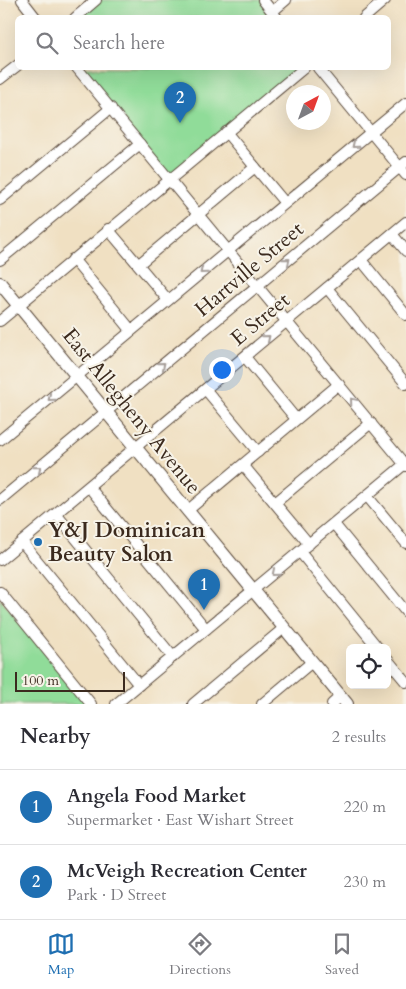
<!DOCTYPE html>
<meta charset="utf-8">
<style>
body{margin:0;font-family:Cardo,serif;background:#f7f7f7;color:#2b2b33}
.controls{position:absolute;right:15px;bottom:15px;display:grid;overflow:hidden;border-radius:8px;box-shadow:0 5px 20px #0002}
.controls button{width:45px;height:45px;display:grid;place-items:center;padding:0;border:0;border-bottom:1px solid #e1e1e2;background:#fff;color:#2b2b33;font:25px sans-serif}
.compass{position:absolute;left:286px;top:85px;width:45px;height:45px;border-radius:50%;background:#fff;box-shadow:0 5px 20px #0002;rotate:41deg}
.scale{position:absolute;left:15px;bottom:12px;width:110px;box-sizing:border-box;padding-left:5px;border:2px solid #3b2a1e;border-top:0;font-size:14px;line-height:18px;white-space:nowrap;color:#3b2a1e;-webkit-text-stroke:4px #f7f3e8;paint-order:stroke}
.you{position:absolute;left:221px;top:369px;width:18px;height:18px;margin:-12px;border:4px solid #fff;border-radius:50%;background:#1a73e8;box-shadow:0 0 0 8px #1a73e833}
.badge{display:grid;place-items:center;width:32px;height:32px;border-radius:50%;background:#1f6fb2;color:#fff;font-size:16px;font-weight:700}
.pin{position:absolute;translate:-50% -41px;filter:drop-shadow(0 1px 2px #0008)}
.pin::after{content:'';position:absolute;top:26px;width:18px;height:15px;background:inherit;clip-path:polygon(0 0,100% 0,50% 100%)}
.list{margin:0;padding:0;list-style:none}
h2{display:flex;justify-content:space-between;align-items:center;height:65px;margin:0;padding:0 20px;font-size:21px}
h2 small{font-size:16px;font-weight:400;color:#7c7c81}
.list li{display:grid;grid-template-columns:32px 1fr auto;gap:15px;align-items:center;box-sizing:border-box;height:75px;padding:0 20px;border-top:1px solid #e1e1e2}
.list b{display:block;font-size:19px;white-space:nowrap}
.list p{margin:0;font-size:16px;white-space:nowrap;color:#7c7c81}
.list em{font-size:16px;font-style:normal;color:#7c7c81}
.icon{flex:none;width:28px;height:28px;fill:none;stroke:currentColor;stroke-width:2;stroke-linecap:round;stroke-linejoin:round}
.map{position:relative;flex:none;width:406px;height:704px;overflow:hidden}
.search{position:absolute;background:#fff;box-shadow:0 5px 20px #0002;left:15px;right:15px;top:15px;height:55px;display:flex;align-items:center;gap:12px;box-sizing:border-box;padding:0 18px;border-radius:8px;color:#7c7c81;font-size:19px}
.sheet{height:215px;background:#fff}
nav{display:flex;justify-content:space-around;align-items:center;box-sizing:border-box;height:70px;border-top:1px solid #e1e1e2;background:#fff;font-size:14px;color:#7c7c81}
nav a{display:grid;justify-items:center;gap:2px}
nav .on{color:#1f6fb2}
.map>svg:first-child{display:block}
.green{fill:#90dc99;stroke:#66835c}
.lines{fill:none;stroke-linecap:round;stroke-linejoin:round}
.minor-casing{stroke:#564537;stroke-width:12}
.major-casing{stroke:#564537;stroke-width:14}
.minor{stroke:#fff;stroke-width:10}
.major{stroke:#fff;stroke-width:12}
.oneway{stroke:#a79f9a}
.poi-dot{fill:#1f6fb2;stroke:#f7f3e8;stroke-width:2}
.labels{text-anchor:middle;stroke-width:4;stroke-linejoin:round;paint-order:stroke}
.street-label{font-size:21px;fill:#3b2a1e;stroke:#f7f3e8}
.poi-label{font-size:21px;font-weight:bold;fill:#3b2a1e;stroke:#f7f3e8;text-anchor:start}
</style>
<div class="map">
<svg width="406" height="704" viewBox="0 0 406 704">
<rect width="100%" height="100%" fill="#f7f3e8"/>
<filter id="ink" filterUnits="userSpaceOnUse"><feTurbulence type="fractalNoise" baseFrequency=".02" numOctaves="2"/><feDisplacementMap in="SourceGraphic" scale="10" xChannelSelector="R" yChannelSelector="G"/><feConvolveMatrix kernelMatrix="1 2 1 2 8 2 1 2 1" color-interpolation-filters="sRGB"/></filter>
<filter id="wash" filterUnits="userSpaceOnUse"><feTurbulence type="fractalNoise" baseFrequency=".0096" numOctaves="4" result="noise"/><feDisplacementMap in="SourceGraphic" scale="20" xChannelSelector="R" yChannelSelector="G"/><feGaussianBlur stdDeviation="1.12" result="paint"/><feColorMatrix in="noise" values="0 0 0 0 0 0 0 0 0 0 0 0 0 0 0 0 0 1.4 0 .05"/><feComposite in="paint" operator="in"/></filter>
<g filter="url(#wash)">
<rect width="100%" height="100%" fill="#f0e0c2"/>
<g class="green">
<polygon points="96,0 262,0 277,18 75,18"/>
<polygon points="78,68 304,68 169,179"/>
<polygon points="0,599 87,704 0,704"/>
</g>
</g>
<g filter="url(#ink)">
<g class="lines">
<defs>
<g id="minor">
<polyline points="22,0 36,18"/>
<polyline points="263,0 277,18"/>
<polyline points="272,12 286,0"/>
<polyline points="75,18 96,0"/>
<polyline points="364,18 385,0"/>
<polyline points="77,68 406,466"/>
<polyline points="318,68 406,175"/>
<polyline points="0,79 18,65"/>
<polyline points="226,132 285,203"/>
<polyline points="0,200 111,108"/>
<polyline points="108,229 168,300"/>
<polyline points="392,234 406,251"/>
<polyline points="73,259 131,330"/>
<polyline points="0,260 140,144"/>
<polyline points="361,260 406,315"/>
<polyline points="139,264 255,167"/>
<polyline points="327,288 406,384"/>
<polyline points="0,321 304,68"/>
<polyline points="245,357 296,419"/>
<polyline points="206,390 258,452"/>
<polyline points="0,440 406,103"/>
<polyline points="243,465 309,544"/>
<polyline points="89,487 206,629"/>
<polyline points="367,496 406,543"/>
<polyline points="0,500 406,162"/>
<polyline points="275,503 371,423"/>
<polyline points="187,511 339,384"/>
<polyline points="56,514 173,657"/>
<polyline points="334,524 406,612"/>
<polyline points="22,542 139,685"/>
<polyline points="300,552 378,648"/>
<polyline points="0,560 406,222"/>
<polyline points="0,592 91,704"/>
<polyline points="387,659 406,682"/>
<polyline points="116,704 406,463"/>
<polyline points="193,704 284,628"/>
<polyline points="262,704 312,662"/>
<polyline points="332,704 341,696"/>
</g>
<polyline id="major" points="0,283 347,704"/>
</defs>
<use href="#minor" class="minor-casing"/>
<use href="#major" class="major-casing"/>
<use href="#minor" class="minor"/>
<use href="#major" class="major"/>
</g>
<defs><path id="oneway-chevron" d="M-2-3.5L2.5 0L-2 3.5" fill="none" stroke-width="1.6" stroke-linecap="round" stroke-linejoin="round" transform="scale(1.25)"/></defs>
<g class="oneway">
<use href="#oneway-chevron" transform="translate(355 145) rotate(141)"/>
<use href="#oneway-chevron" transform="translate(287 261) rotate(-40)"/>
<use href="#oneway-chevron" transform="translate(203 271) rotate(141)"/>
<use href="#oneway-chevron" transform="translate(267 338) rotate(-40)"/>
<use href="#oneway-chevron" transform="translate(162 365) rotate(-40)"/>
<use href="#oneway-chevron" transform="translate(51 398) rotate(140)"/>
<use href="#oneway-chevron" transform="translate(353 401) rotate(-130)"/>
<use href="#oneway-chevron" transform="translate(38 469) rotate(-40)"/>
<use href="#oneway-chevron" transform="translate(275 573) rotate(140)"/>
</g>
</g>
<circle class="poi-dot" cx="38" cy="542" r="5"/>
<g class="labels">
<g class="street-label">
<text transform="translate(249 269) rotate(-40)" y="7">Hartville Street</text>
<text transform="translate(260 319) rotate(-40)" y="7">E Street</text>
<text transform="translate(132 411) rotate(51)" y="7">East Allegheny Avenue</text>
</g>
<g class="poi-label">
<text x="48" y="537">Y&amp;J Dominican<tspan x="48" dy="24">Beauty Salon</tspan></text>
</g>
</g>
</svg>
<div class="controls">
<button><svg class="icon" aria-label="locate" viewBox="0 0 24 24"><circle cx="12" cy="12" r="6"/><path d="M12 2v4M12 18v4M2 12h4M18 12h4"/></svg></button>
</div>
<svg class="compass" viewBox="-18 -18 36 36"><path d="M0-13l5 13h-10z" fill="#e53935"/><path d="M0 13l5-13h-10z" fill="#7c7c81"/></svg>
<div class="scale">100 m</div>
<div class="you"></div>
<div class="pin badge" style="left:204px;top:610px">1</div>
<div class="pin badge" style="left:180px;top:123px">2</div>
<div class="search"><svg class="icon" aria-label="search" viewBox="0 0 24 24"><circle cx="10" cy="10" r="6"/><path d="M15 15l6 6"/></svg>Search here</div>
</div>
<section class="sheet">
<h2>Nearby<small>2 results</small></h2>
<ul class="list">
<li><span class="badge">1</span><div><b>Angela Food Market</b><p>Supermarket · East Wishart Street</p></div><em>220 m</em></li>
<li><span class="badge">2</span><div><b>McVeigh Recreation Center</b><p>Park · D Street</p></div><em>230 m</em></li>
</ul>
</section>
<nav>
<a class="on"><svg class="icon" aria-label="map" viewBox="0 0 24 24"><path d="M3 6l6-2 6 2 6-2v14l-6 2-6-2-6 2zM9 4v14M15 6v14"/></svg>Map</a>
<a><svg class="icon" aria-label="directions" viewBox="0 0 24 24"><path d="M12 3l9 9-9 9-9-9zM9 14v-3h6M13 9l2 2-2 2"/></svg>Directions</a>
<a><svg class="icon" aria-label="saved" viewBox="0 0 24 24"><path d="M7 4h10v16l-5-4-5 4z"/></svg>Saved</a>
</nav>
